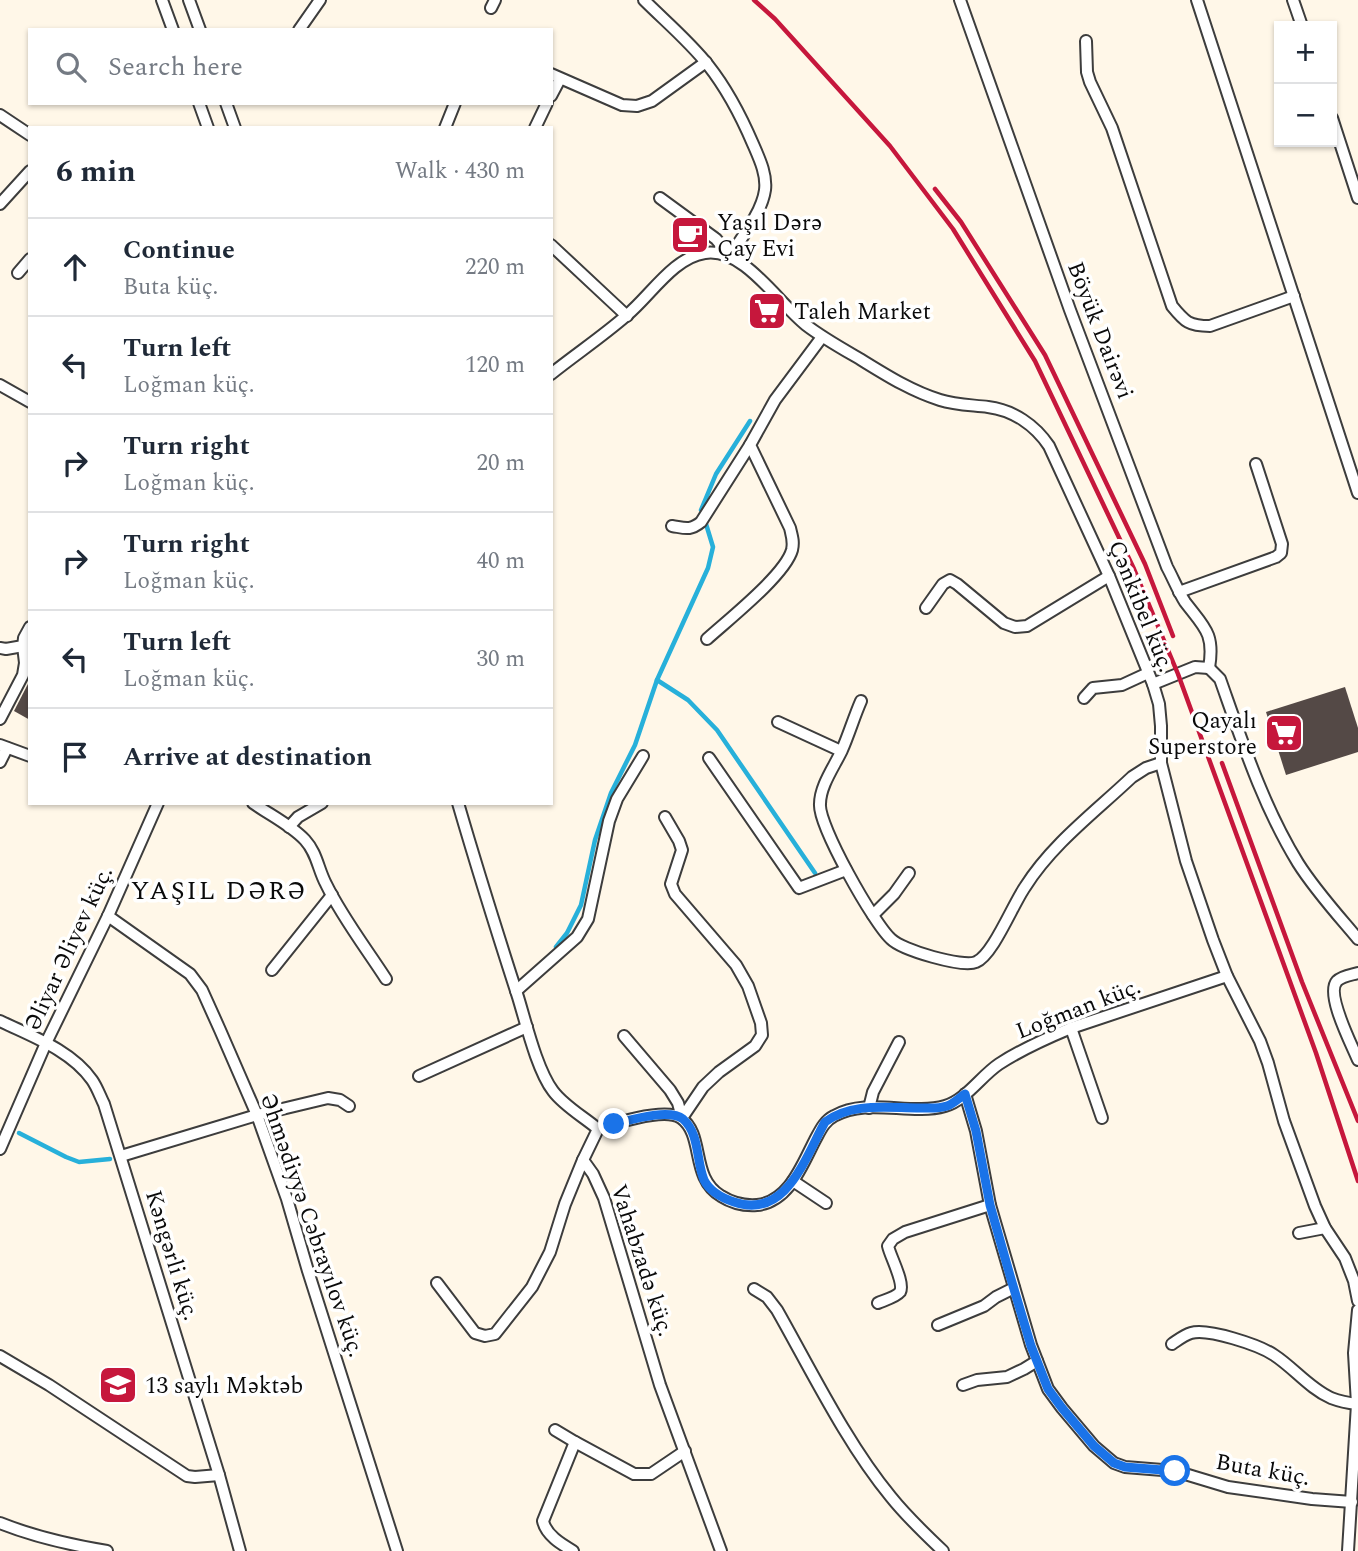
<!DOCTYPE html>
<meta charset="utf-8">
<style>
body{margin:0;font-family:Spectral,serif;background:#f6f6f7;color:#1f2937}
.controls{position:absolute;right:21px;top:21px;display:grid;overflow:hidden;border-radius:0px;box-shadow:0 2px 5px #0004}
.controls button{width:63px;height:63px;display:grid;place-items:center;padding:0;border:0;border-bottom:2px solid #e0e1e3;background:#fff;color:#1f2937;font:35px sans-serif}
.stop{position:absolute;width:21px;height:21px;margin:-16px;border:5px solid #1a73e8;border-radius:50%;background:#fff}
.stop.end{background:#1a73e8;border-color:#fff;box-shadow:0 2px 7px #0008}
.list{margin:0;padding:0;list-style:none}
h2{display:flex;justify-content:space-between;align-items:center;height:91px;margin:0;padding:0 28px;font-size:30px}
h2 small{font-size:23px;font-weight:400;color:#747a83}
.list li{display:grid;grid-template-columns:46px 1fr auto;gap:21px;align-items:center;box-sizing:border-box;height:98px;padding:0 28px;border-top:2px solid #e0e1e3}
.list b{display:block;font-size:26px;white-space:nowrap}
.list p{margin:0;font-size:23px;white-space:nowrap;color:#747a83}
.list em{font-size:23px;font-style:normal;color:#747a83}
.icon{flex:none;width:38px;height:38px;fill:none;stroke:currentColor;stroke-width:2;stroke-linecap:round;stroke-linejoin:round}
.map{position:relative;flex:none;width:1358px;height:1551px;overflow:hidden}
.search{position:absolute;background:#fff;box-shadow:0 2px 5px #0004;left:28px;top:28px;width:525px;height:77px;display:flex;align-items:center;gap:18px;box-sizing:border-box;padding:0 24px;border-radius:0px;color:#747a83;font-size:26px}
.panel{position:absolute;background:#fff;box-shadow:0 2px 5px #0004;left:28px;top:126px;width:525px;height:679px;border-radius:0px}
.map>svg:first-child{display:block}
.lines{fill:none;stroke-linecap:round;stroke-linejoin:round}
.stream{stroke:#27b0da;stroke-width:4.5}
.building{fill:#544946}
.minor-casing{stroke:#3d3d3d;stroke-width:14}
.minor{stroke:#fff;stroke-width:10}
.rail{stroke:#c6173c;stroke-width:4.5}
.route{stroke:#1a73e8;stroke-width:9}
.labels{text-anchor:middle;stroke-width:7;stroke-linejoin:round;paint-order:stroke}
.poi-label{font-size:23px;fill:#0a0a0a;stroke:#fff;text-anchor:start}
.street-label{font-size:23px;fill:#0a0a0a;stroke:#fff}
.quarter-label{font-size:26px;letter-spacing:2px;fill:#0a0a0a;stroke:#fff}
</style>
<div class="map">
<svg width="1358" height="1551" viewBox="0 0 1358 1551">
<rect width="100%" height="100%" fill="#fff7e8"/>
<g class="lines">
<g class="stream">
<polyline points="701,510 716,474 750,421"/>
<polyline points="657,680 688,700 717,730 815,873"/>
<polyline points="556,947 567,933 581,905 595,840 611,793 635,745 657,680 708,568 713,547 706,524"/>
<polyline points="19,1133 66,1157 79,1162 110,1159"/>
</g>
</g>
<g class="building">
<polygon points="30,680 30,720 14,711"/>
<polygon points="1345,687 1358,728 1358,752 1286,775 1266,712"/>
</g>
<g class="lines">
<defs>
<g id="minor">
<polyline points="162,0 173,30"/>
<polyline points="189,0 200,30"/>
<path d="M644 0C664 20 690 42 708 65 727 89 741 116 753 144 759 158 767 174 765 190 762 212 742 237 730 256"/>
<path d="M960 0 1070 310 1167 567C1173 578 1178 591 1185 602 1204 627 1215 633 1209 668"/>
<polyline points="1197,0 1358,493"/>
<polyline points="1293,0 1302,26"/>
<polyline points="491,8 495,0"/>
<polyline points="299,30 320,0"/>
<path d="M1086 41 1087 72 1090 82 1112 128 1172 306C1185 322 1189 326 1210 326L1294 296"/>
<polyline points="551,74 622,105 637,106 652,101 706,62"/>
<polyline points="551,96 560,79"/>
<polyline points="199,103 208,128"/>
<polyline points="226,103 235,128"/>
<polyline points="0,115 30,135"/>
<polyline points="1332,118 1358,198"/>
<polyline points="445,128 455,103"/>
<polyline points="535,128 547,103"/>
<polyline points="660,198 716,239 730,256"/>
<polyline points="0,204 30,171"/>
<polyline points="551,245 627,316"/>
<polyline points="18,273 30,259"/>
<path d="M551 374C576 354 603 336 627 315 650 296 674 257 705 253 744 247 778 303 806 325 823 338 841 348 860 359 886 375 911 391 940 400 955 405 972 405 988 407 1013 410 1035 425 1049 446L1109 576 1153 684 1159 704 1161 726V763L1186 861 1213 940 1227 976 1260 1041 1268 1063 1284 1121 1315 1206 1325 1228 1345 1258 1354 1281 1358 1301"/>
<polyline points="0,385 30,402"/>
<path d="M672 526C685 528 690 531 701 522L750 445"/>
<polyline points="1179,592 1276,557 1281,553 1282,544 1256,464"/>
<polyline points="926,608 943,584 950,580 957,584 1004,623 1015,627 1027,626 1109,576"/>
<path d="M707 639C728 620 785 575 792 550 794 542 792 536 790 528L750 445 775 400 822 337"/>
<polyline points="0,648 6,649 23,646 24,638 30,627"/>
<path d="M1209 668 1220 679C1242 741 1263 806 1298 863 1315 890 1337 914 1358 939"/>
<polyline points="1153,684 1195,667 1209,668"/>
<polyline points="1084,698 1093,688 1122,685 1148,673"/>
<path d="M861 701C854 717 849 734 842 750 834 767 820 786 820 804 818 825 874 924 891 939 902 950 963 968 976 962 993 955 1013 904 1025 887 1052 844 1095 812 1132 777L1146 768 1161 763"/>
<polyline points="0,719 23,675 25,663 23,646"/>
<polyline points="778,722 841,751"/>
<polyline points="0,745 30,756"/>
<polyline points="709,758 799,888 846,870"/>
<polyline points="0,762 7,748"/>
<path d="M253 803C270 815 291 825 305 840 317 853 318 869 326 884 342 917 366 948 386 979"/>
<path d="M458 803C477 868 497 932 518 997 526 1023 537 1070 553 1091 564 1106 584 1117 598 1129L583 1160 593 1174 604 1198 660 1385 721 1551"/>
<polyline points="665,817 679,841 682,850 671,884 675,894 736,965 748,986 761,1023 762,1035 755,1046 719,1072 703,1087 682,1118"/>
<polyline points="289,827 298,817 322,803"/>
<polyline points="873,915 894,894 909,873"/>
<polyline points="108,916 190,974 202,990 220,1030 257,1115 287,1199 308,1271 397,1551"/>
<polyline points="272,970 332,895"/>
<path d="M1358 973C1351 975 1342 976 1337 981 1325 994 1352 1045 1358 1060"/>
<polyline points="516,991 577,937 588,919 609,821 617,799 643,756"/>
<path d="M0 1021C31 1036 71 1050 92 1080 97 1087 100 1096 104 1104L219 1475 240 1551"/>
<polyline points="1071,1028 1102,1118"/>
<polyline points="624,1036 670,1090 678,1103 682,1118"/>
<polyline points="419,1076 527,1027"/>
<polyline points="965,1094 976,1131 990,1205 1031,1345 1048,1389 1062,1408 1094,1446 1114,1463 1125,1467 1175,1471 1228,1487 1312,1499 1352,1502"/>
<polyline points="869,1108 873,1092 899,1042"/>
<path d="M598 1129C616 1123 665 1107 681 1118 705 1135 690 1178 721 1196 732 1203 744 1206 757 1205 789 1202 802 1165 815 1140 820 1131 824 1121 834 1116 868 1097 910 1116 945 1106 966 1100 981 1076 999 1064 1022 1049 1047 1038 1071 1028L1227 976"/>
<polyline points="0,1149 46,1043 108,916 158,803"/>
<polyline points="121,1156 257,1115 328,1098 340,1100 349,1106"/>
<polyline points="793,1181 826,1203"/>
<polyline points="1299,1233 1325,1228"/>
<polyline points="437,1283 475,1333 485,1336 495,1334 532,1287 550,1252 565,1204 583,1160"/>
<path d="M754 1289 767 1297 777 1310C811 1370 847 1444 891 1497 907 1517 925 1534 943 1551"/>
<path d="M878 1303C885 1300 896 1297 900 1292 905 1283 890 1256 888 1246L893 1239 905 1232 990 1205"/>
<polyline points="938,1325 984,1306 996,1297 1014,1288"/>
<path d="M1172 1344C1178 1340 1184 1335 1191 1333 1208 1328 1259 1345 1274 1355 1294 1368 1309 1388 1331 1398 1339 1401 1348 1403 1357 1404"/>
<polyline points="0,1356 49,1385 187,1476 195,1477 219,1475"/>
<polyline points="963,1385 977,1380 1007,1377 1024,1369 1037,1361"/>
<polyline points="555,1430 575,1442"/>
<path d="M0 1523C35 1537 71 1545 107 1551"/>
<path d="M573 1551C561 1544 546 1535 543 1521L575 1442 634 1474H651L685 1451"/>
<polyline points="1348,1551 1357,1404 1354,1353 1358,1310"/>
</g>
</defs>
<use href="#minor" class="minor-casing"/>
<use href="#minor" class="minor"/>
<g class="rail">
<polyline points="754,0 775,19 890,146 953,229 1035,361 1134,569 1178,674 1316,1053 1358,1181"/>
<polyline points="935,189 961,222 1045,355 1145,564 1173,636"/>
<polyline points="1222,763 1302,982 1358,1121"/>
</g>
</g>
<g class="lines">
<path class="route" d="M614 1124C631 1120 669 1108 683 1119 700 1134 696 1161 704 1180 710 1192 722 1198 734 1202 786 1220 805 1158 825 1122 852 1102 887 1108 920 1108 929 1108 938 1109 947 1106 953 1104 959 1098 965 1094L976 1131 990 1205 1011 1279 1031 1346 1048 1389 1062 1408 1094 1446 1114 1463 1125 1467 1175 1471"/>
</g>
<defs>
<symbol id="cafe-square" viewBox="-11 -11 22 22"><rect x="-9" y="-9" width="18" height="18" rx="4" fill="#c6173c" stroke="#fff"/><path d="M-5.5-4.5H6V0H3Q3 3.5 0 3.5H-2.5Q-5.5 3.5-5.5 0ZM3-3.2v2h1.7v-2ZM-6 4.5H4V6H-6Z" fill="#fff"/></symbol>
<symbol id="supermarket-square" viewBox="-11 -11 22 22"><rect x="-9" y="-9" width="18" height="18" rx="4" fill="#c6173c" stroke="#fff"/><path d="M-6-5.5h2.5l.6 2H6L4.5 2H-2.5L-4.4-4H-6ZM-1.5 3.2a1.3 1.3 0 1 0 .1 0ZM3 3.2a1.3 1.3 0 1 0 .1 0Z" fill="#fff"/></symbol>
<symbol id="school-square" viewBox="-11 -11 22 22"><rect x="-9" y="-9" width="18" height="18" rx="4" fill="#c6173c" stroke="#fff"/><path d="M0-5L7-2L0 1L-7-2ZM-4 1L0 2.5L4 1V4Q0 6-4 4Z" fill="#fff"/></symbol>
</defs>
<g fill-rule="evenodd">
<use href="#cafe-square" x="668" y="213" width="44" height="44"/>
<use href="#supermarket-square" x="745" y="289" width="44" height="44"/>
<use href="#supermarket-square" x="1262" y="711" width="44" height="44"/>
<use href="#school-square" x="96" y="1363" width="44" height="44"/>
</g>
<g class="labels">
<g class="poi-label">
<text x="717" y="230">Yaşıl Dərə<tspan x="717" dy="26">Çay Evi</tspan></text>
<text x="794" y="319">Taleh Market</text>
<text x="1257" y="728" text-anchor="end">Qayalı<tspan x="1257" dy="26">Superstore</tspan></text>
<text x="145" y="1393">13 saylı Məktəb</text>
</g>
<g class="street-label">
<text transform="translate(1101 330) rotate(69)" y="8">Böyük Dairəvi</text>
<text transform="translate(1142 606) rotate(68)" y="8">Çənkibel küç.</text>
<text transform="translate(68 948) rotate(-65)" y="8">Əliyar Əliyev küç.</text>
<text transform="translate(1078 1008) rotate(-21)" y="8">Loğman küç.</text>
<text transform="translate(313 1225) rotate(71)" y="8">Əhmədiyyə Cəbrayılov küç.</text>
<text transform="translate(173 1255) rotate(73)" y="8">Kəngərli küç.</text>
<text transform="translate(643 1260) rotate(72)" y="8">Vahabzadə küç.</text>
<text transform="translate(1263 1469) rotate(10)" y="8">Buta küç.</text>
</g>
<g class="quarter-label">
<text x="219" y="899">YAŞIL DƏRƏ</text>
</g>
</g>
</svg>
<div class="controls">
<button>+</button>
<button>−</button>
</div>
<div class="stop" style="left:1175px;top:1471px"></div>
<div class="stop end" style="left:614px;top:1124px"></div>
<div class="search"><svg class="icon" aria-label="search" viewBox="0 0 24 24"><circle cx="10" cy="10" r="6"/><path d="M15 15l6 6"/></svg>Search here</div>
<section class="panel">
<h2>6 min<small>Walk · 430 m</small></h2>
<ul class="list">
<li><svg class="icon" aria-label="ahead" viewBox="0 0 24 24"><path d="M12 20V5M6 11l6-6 6 6"/></svg><div><b>Continue</b><p>Buta küç.</p></div><em>220 m</em></li>
<li><svg class="icon" aria-label="left" viewBox="0 0 24 24"><path d="M17 20v-9H6M10 6l-5 5 5 5"/></svg><div><b>Turn left</b><p>Loğman küç.</p></div><em>120 m</em></li>
<li><svg class="icon" aria-label="right" viewBox="0 0 24 24"><path d="M7 20v-9h11M14 6l5 5-5 5"/></svg><div><b>Turn right</b><p>Loğman küç.</p></div><em>20 m</em></li>
<li><svg class="icon" aria-label="right" viewBox="0 0 24 24"><path d="M7 20v-9h11M14 6l5 5-5 5"/></svg><div><b>Turn right</b><p>Loğman küç.</p></div><em>40 m</em></li>
<li><svg class="icon" aria-label="left" viewBox="0 0 24 24"><path d="M17 20v-9H6M10 6l-5 5 5 5"/></svg><div><b>Turn left</b><p>Loğman küç.</p></div><em>30 m</em></li>
<li><svg class="icon" aria-label="arrive" viewBox="0 0 24 24"><path d="M6 21V4h12l-3 4 3 4H6"/></svg><div><b>Arrive at destination</b></div></li>
</ul>
</section>
</div>
